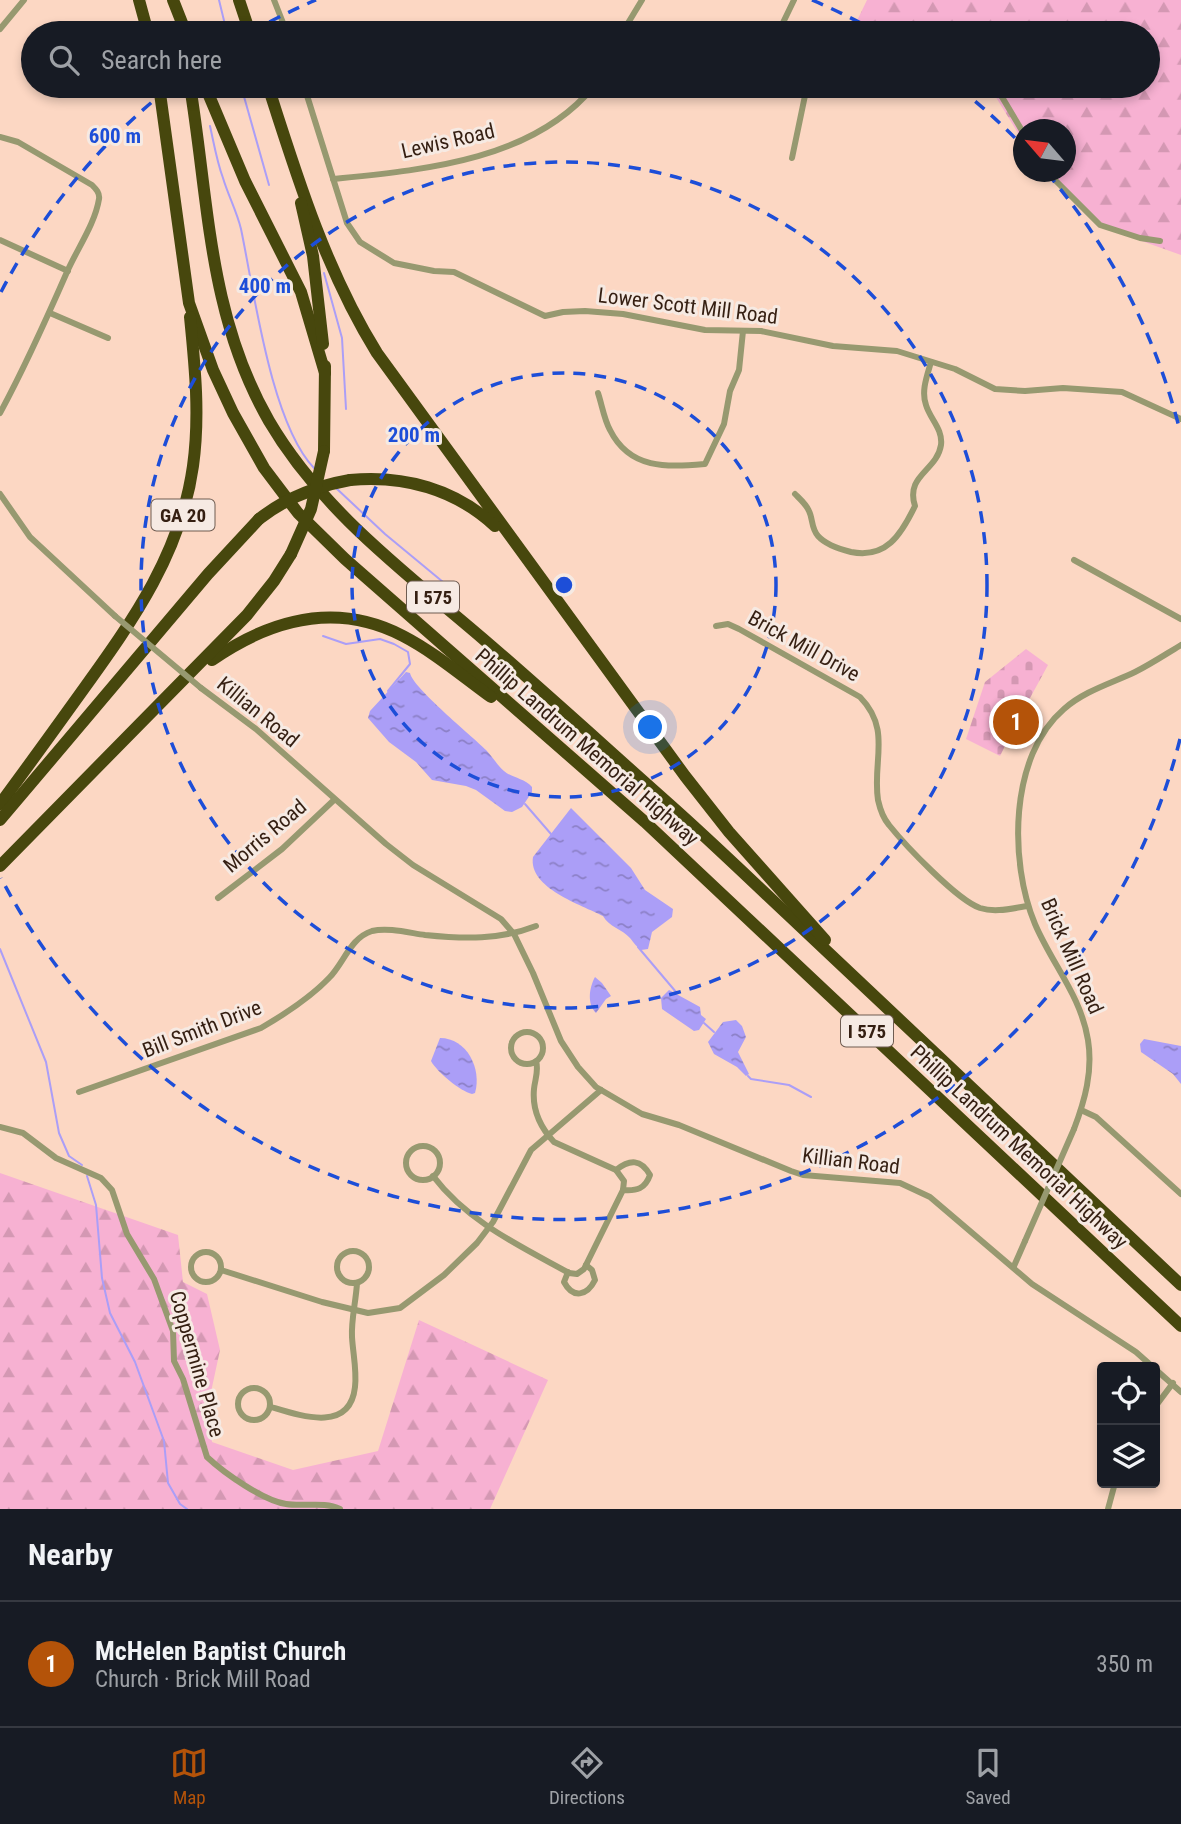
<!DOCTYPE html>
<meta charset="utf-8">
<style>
body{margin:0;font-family:"Roboto Condensed",sans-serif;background:#20242c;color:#f1f3f6}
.controls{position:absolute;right:21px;bottom:21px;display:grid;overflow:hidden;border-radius:7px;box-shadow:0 4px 10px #0003}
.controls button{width:63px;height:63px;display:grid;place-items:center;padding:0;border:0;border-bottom:2px solid #363941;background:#171b24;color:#f1f3f6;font:35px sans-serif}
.compass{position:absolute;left:1013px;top:119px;width:63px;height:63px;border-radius:50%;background:#171b24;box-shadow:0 4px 10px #0003;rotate:298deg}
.you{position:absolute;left:651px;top:728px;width:24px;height:24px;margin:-18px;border:5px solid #fff;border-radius:50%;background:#1a73e8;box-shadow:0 0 0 10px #1a73e833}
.badge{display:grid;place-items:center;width:46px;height:46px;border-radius:50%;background:#b45309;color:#fff;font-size:23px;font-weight:700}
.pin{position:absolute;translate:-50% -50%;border:4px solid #fff;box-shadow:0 2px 7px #0006}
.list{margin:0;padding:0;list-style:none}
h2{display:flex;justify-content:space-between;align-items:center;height:91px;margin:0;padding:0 28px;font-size:30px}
h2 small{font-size:23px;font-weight:400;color:#9ea1a6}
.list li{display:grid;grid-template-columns:46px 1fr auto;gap:21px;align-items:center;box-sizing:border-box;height:126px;padding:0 28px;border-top:2px solid #363941}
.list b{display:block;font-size:26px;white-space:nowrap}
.list p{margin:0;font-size:23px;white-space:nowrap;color:#9ea1a6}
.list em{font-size:23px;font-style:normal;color:#9ea1a6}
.icon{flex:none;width:38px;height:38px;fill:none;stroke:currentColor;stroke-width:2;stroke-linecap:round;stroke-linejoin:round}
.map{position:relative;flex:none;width:1181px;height:1509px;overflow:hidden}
.search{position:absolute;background:#171b24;box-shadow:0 4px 10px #0003;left:21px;right:21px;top:21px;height:77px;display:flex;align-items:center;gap:18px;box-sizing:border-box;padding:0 24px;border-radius:38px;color:#9ea1a6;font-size:26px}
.sheet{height:217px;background:#171b24}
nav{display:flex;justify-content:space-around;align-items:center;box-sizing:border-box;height:98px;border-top:2px solid #363941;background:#171b24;font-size:19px;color:#9ea1a6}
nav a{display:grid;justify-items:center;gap:4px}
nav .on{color:#b45309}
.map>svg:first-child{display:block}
.forest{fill:url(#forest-firs)}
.cemetery{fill:url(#cemetery-stones)}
.water{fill:url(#water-ripples)}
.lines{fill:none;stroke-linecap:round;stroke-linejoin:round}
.stream{stroke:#ab9ef7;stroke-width:2}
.street{stroke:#979970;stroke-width:6}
.highway{stroke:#47470d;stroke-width:12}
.street-bridge{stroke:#979970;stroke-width:6}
.highway-bridge{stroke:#47470d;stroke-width:12}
.ring{fill:none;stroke:#1d4ed8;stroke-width:3.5;stroke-dasharray:12 9}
.labels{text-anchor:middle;stroke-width:6;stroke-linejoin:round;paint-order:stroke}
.shield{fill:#f6eae3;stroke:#6f5c51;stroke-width:2}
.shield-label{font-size:19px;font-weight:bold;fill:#351f12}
.street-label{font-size:21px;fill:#351f12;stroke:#f6eae3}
.centre{fill:#1d4ed8;stroke:#f6eae3;stroke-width:3.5}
.ring-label{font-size:21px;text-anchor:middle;font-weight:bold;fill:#1d4ed8;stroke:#f6eae3;stroke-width:6;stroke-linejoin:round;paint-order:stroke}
</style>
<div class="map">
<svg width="1181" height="1509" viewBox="0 0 1181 1509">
<defs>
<pattern id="forest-firs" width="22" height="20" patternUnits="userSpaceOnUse" patternTransform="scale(1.75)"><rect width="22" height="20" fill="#f7b1d2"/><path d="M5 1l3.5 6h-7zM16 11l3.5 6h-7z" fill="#d498b3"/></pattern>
<pattern id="cemetery-stones" width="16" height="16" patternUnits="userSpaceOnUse" patternTransform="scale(1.75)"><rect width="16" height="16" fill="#f7b1d2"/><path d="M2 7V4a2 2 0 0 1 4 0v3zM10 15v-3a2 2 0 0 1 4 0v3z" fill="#d498b3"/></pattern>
<pattern id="water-ripples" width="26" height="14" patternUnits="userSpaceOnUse" patternTransform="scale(1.75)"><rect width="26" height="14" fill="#ab9ef7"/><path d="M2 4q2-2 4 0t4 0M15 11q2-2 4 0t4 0" fill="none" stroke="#8c80c7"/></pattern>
</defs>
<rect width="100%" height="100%" fill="#fcd7c3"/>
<g class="forest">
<polygon points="867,0 1181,0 1181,255 1108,229 1049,172 1066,172 1066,130 1024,130 1023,141 989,86 1148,86 1148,33 851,33"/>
<polygon points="0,1173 178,1235 183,1282 207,1294 220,1350 211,1392 212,1442 293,1470 378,1451 419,1320 548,1380 490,1509 0,1509"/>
</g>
<polygon class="cemetery" points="1026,649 1048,665 1024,709 1017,707 1012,717 1009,716 1002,729 1011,734 1000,756 966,739 985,682"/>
<g class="water">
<path d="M406 672 410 673C413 688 471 735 486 750 492 756 497 765 504 771 512 778 524 778 532 787V792L522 807 512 812 505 811 476 790 466 786 432 780 416 762 389 742 368 718 370 711Z"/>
<path d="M571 808 631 868 645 890 673 909 672 917 652 932 648 949 641 950C636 946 634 943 630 938 622 929 609 927 603 916 582 905 528 888 533 857Z"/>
<path d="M595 977 602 983 611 996 606 999 596 1013C587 1004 589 988 595 977Z"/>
<polygon points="669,990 700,1007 701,1015 706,1019 699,1030 694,1031 662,1009 661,998"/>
<polygon points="736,1020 742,1026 746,1037 738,1052 749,1074 746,1076 737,1067 714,1054 708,1042 723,1022"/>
<path d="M440 1038C467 1038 482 1069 475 1093L472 1094C460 1091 437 1072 431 1061Z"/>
<polygon points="1144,1039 1181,1046 1181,1084 1173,1074 1141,1052 1140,1044"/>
</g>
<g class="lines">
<g class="stream">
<polyline points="219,0 227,33"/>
<polyline points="241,86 269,185"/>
<path d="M210 126C214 144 217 162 223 178 228 195 237 212 241 229 254 291 271 423 314 468"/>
<polyline points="324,273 342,338 346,409"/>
<polyline points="336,488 385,534 443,582"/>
<polyline points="323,636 346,644 380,639 394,644 408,652 410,664 388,691"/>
<polyline points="525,804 551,834"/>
<polyline points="638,947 676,992"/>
<polyline points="0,949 46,1062 59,1133 69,1156 82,1165"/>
<polyline points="704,1023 714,1032"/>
<polyline points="748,1076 751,1079 789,1085 811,1097"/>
<polyline points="87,1176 96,1205 102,1278 110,1313 135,1362 164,1441 168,1483 180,1504 187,1509"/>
</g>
<g class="street">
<polyline points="274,0 287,33"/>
<polyline points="0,29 24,0"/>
<polyline points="622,33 642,0"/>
<polyline points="778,33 794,0"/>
<polyline points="304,86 347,223 360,242 394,263 434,271 454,272 545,316 563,312 585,311 623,314 705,330 761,331 833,346 897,351 955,369 995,389 1025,391 1063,388 1122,392 1181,419"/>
<polyline points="989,86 1002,97 1024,134"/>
<path d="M0 137 18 142 92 185C96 189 100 193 99 199 95 224 77 249 67 272 46 320 25 367 0 413"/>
<polyline points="792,158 807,86"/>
<polyline points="1047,172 1100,225 1140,238 1160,241"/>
<path d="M333 179C423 170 533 161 594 86"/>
<polyline points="0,240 68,271"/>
<polyline points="50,313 108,338"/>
<path d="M598 393C602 405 604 419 610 430 630 470 667 467 705 464L724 424 730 391 739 370 743 331"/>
<polyline points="0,494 30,537 115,616"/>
<path d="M795 494C800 499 806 504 809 511 813 519 811 528 818 536 826 545 839 549 851 552 886 559 901 535 915 506 905 475 937 471 941 445 943 429 930 419 926 405 921 391 927 376 931 362"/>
<polyline points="1074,560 1181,619"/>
<path d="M716 626 728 624 739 629 860 697C892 730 872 761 878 800 880 809 883 818 889 825 905 845 957 900 980 908 996 913 1013 908 1028 906"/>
<polyline points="201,688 256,729 386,844 413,865 501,919 514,934 533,973 561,1041 578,1067 596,1087 642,1114 679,1125 791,1171 803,1175 900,1183 930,1197 1032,1284 1136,1352 1181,1392"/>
<polyline points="218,898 282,849 334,800"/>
<circle cx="527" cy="1048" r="16"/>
<path d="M79 1092 261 1028C285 1014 310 998 329 978 344 963 350 938 372 931 388 927 410 933 425 935 464 939 500 940 536 926"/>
<polyline points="1081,1110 1096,1117 1181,1194"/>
<path d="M0 1127 23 1133 56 1158 101 1178 112 1190 127 1234 154 1279 173 1331 174 1361 183 1379 207 1457C224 1473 264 1501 286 1504 304 1507 324 1501 340 1509"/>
<path d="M1074 1129C1085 1100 1093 1071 1088 1040 1081 996 1052 964 1035 924 1009 862 1009 756 1064 709 1084 691 1112 683 1135 672 1151 664 1166 654 1181 645"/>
<circle cx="423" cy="1163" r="17"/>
<path d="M616 1170C630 1159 641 1159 650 1175 645 1189 637 1191 623 1190"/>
<path d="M433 1176C468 1222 520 1246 569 1273L577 1274 584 1269 623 1190 624 1181 616 1170 554 1142C540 1127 532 1110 534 1089 535 1079 539 1071 536 1061"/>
<circle cx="353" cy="1267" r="16"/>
<circle cx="206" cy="1267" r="15"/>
<polyline points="1014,1266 1025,1241"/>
<polyline points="221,1270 322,1302 368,1313 400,1308 444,1275 477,1243 493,1222 531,1150 601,1090"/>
<path d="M568 1272 564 1282C573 1299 587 1296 595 1280L592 1270 586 1265"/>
<circle cx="254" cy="1404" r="16"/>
<path d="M271 1407C301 1416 350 1433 355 1387 357 1371 353 1354 352 1337 351 1320 356 1301 357 1283"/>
<polyline points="1155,1407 1173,1383"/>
<polyline points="1108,1509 1115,1483"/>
</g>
<g class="highway">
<polyline points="139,0 148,33"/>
<polyline points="173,0 186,33"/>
<polyline points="239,0 250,33"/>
<polyline points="159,86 189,303 213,370 233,413 264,468 298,513 345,559 645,822 1181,1326"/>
<path d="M190 86C209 202 208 315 269 421 321 510 405 572 482 638 546 693 607 749 669 804 714 844 756 885 799 925 927 1044 1053 1166 1181 1285"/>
<polyline points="205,86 245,181 301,292 325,373"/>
<path d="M268 86C297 177 326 271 377 353L685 776 729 832 825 940"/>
<polyline points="301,203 313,256 323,344"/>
<polyline points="324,451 325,366"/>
<path d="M350 480C404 475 455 489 495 526"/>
<path d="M212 660C270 620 336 601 403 636 434 652 462 676 491 697"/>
<path d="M0 804C29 765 57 726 85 687 134 619 181 552 193 466 200 416 195 367 190 317"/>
<polyline points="0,820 208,574 259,519"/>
<polyline points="0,866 247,615 274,581 291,554"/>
</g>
<g class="street-bridge">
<polyline points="115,616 201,688"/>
<polyline points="1025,1241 1074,1129"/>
</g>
<g class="highway-bridge">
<path d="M259 519C286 498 316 486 350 480"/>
<polyline points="291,554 311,509 324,451"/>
</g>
</g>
<g class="ring">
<circle cx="564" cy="585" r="212"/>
<circle cx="564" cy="585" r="423"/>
<path d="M1180 739A635 635 0 0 1 1 878M1 292A635 635 0 0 1 169 88M251 32A635 635 0 0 1 316 0M812 0A635 635 0 0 1 877 32M959 88A635 635 0 0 1 1021 144M1047 173A635 635 0 0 1 1180 431"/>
</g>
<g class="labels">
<g class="shield">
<rect x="151.5" y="499.5" width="63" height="31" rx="5"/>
<rect x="407" y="581.5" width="52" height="31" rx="5"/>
<rect x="841" y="1015.5" width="52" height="31" rx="5"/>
</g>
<g class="shield-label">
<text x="183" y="522">GA 20</text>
<text x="433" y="604">I 575</text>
<text x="867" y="1038">I 575</text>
</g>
<g class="street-label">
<text transform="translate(448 141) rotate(-13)" y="7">Lewis Road</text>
<text transform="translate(688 306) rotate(7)" y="7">Lower Scott Mill Road</text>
<text transform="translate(804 646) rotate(29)" y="7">Brick Mill Drive</text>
<text transform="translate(258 712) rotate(39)" y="7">Killian Road</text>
<text transform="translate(587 747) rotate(41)" y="7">Phillip Landrum Memorial Highway</text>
<text transform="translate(265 836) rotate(-40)" y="7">Morris Road</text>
<text transform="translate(1072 956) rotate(66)" y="7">Brick Mill Road</text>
<text transform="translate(202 1029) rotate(-21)" y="7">Bill Smith Drive</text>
<text transform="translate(1019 1147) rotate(43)" y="7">Phillip Landrum Memorial Highway</text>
<text transform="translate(851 1161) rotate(7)" y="7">Killian Road</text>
<text transform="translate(197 1364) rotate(74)" y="7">Coppermine Place</text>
</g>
</g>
<circle cx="564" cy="585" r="10" class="centre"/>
<g class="ring-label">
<text x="115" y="143">600 m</text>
<text x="265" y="293">400 m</text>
<text x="414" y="442">200 m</text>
</g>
</svg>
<div class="controls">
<button><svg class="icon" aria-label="locate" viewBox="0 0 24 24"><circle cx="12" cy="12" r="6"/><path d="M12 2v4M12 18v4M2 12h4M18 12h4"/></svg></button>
<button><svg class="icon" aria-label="layers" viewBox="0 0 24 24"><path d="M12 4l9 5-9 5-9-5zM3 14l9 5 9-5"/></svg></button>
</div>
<svg class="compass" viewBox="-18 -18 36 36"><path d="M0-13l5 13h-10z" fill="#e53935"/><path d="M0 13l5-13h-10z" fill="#9ea1a6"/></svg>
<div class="you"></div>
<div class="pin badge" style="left:1016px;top:722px">1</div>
<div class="search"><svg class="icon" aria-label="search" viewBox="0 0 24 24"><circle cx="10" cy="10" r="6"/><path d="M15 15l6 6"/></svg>Search here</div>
</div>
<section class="sheet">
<h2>Nearby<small></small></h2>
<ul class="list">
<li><span class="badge">1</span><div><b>McHelen Baptist Church</b><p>Church · Brick Mill Road</p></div><em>350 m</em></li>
</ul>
</section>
<nav>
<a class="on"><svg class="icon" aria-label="map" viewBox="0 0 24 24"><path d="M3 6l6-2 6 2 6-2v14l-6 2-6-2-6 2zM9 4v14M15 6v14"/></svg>Map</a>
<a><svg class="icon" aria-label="directions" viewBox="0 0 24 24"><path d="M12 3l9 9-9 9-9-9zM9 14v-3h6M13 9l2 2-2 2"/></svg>Directions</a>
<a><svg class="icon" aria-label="saved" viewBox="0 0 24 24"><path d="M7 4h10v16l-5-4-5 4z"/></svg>Saved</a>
</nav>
